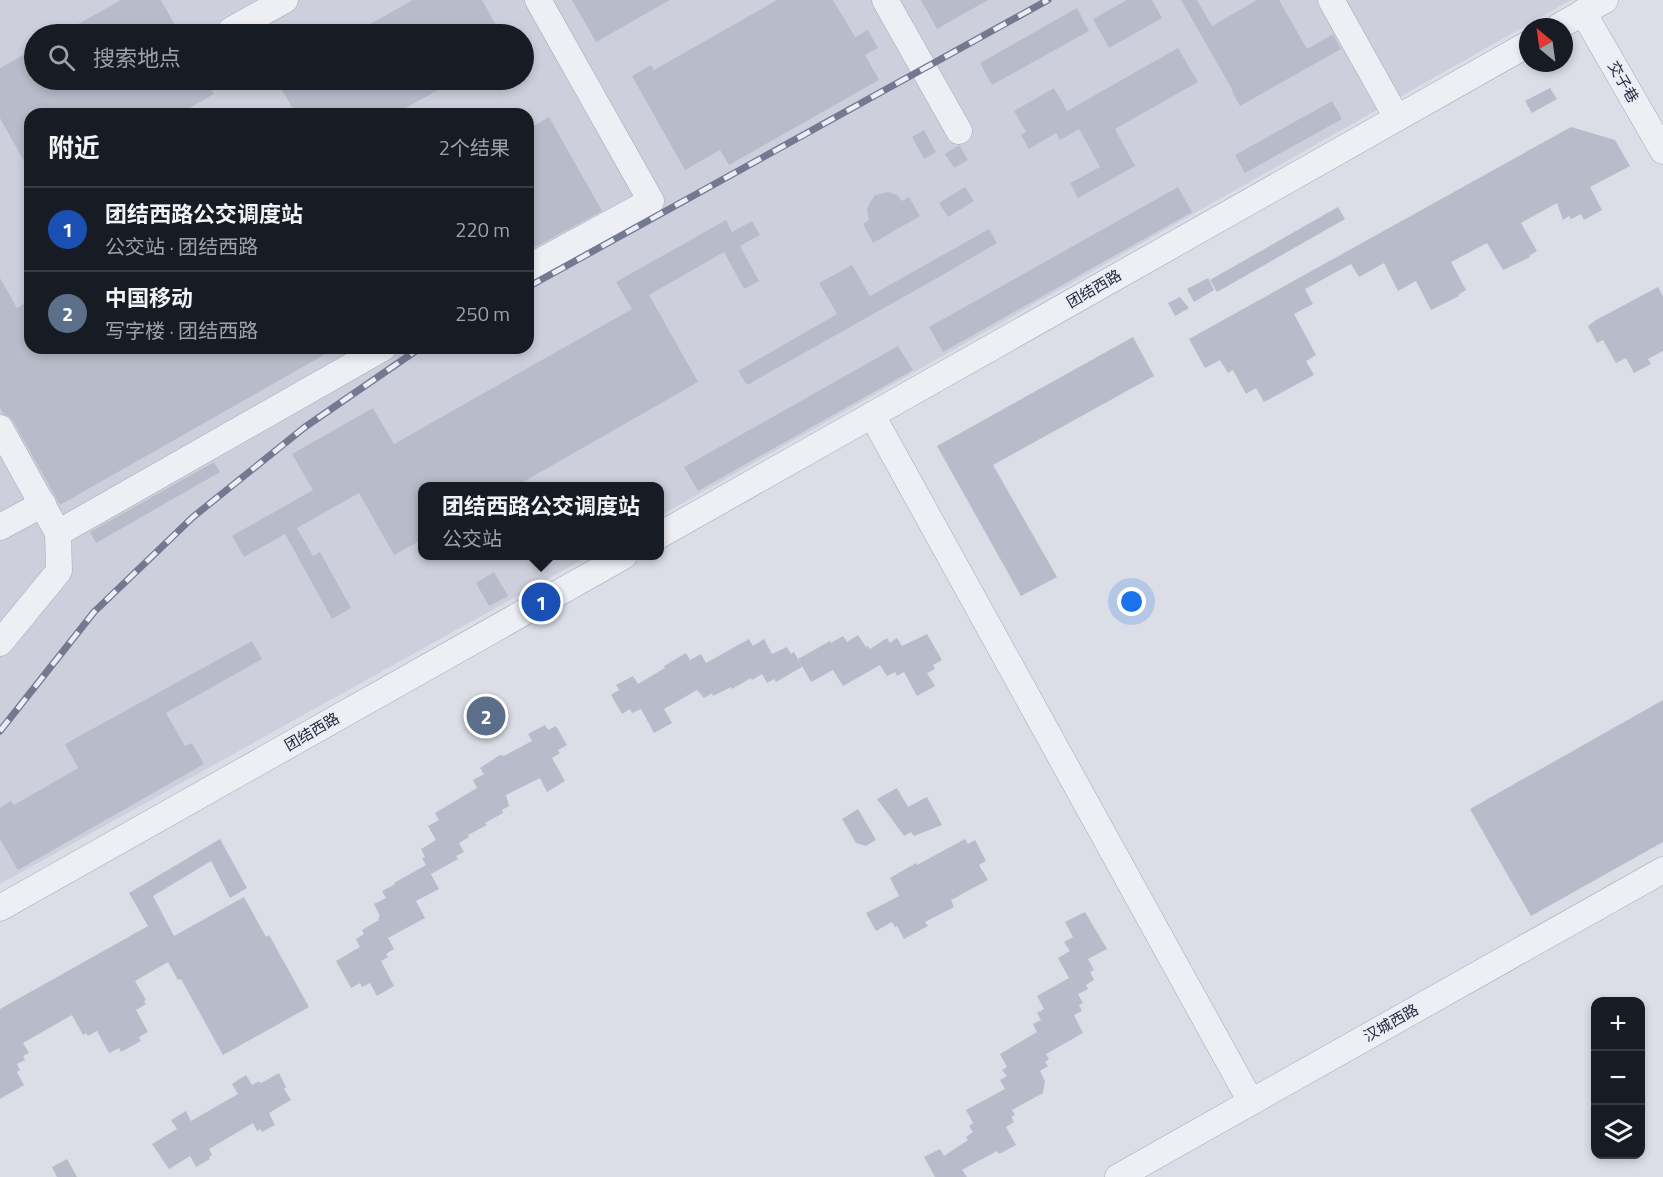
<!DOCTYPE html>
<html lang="zh">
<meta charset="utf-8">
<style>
body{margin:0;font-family:"Titillium Web","Noto Sans SC",sans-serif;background:#20242c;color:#f1f3f6}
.controls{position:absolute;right:18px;bottom:18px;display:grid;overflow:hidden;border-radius:12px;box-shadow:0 3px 9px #0003}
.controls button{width:54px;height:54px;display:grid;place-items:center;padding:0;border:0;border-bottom:2px solid #363941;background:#171b24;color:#f1f3f6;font:30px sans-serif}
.compass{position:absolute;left:1519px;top:18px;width:54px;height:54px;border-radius:50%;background:#171b24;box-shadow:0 3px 9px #0003;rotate:331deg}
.you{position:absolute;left:1132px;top:602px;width:21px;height:21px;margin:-15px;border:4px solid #fff;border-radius:50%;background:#1a73e8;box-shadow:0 0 0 9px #1a73e833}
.badge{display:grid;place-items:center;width:39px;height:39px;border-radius:50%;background:#1a73e8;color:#fff;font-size:20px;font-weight:700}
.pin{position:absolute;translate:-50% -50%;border:3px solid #fff;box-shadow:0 2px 6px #0006}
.popup{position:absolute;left:418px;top:482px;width:246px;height:78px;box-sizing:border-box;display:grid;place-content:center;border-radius:12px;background:#171b24;filter:drop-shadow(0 2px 4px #0005);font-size:20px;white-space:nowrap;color:#9ea1a6}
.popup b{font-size:22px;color:#f1f3f6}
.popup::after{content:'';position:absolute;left:50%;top:100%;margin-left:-12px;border:12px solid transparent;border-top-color:#171b24}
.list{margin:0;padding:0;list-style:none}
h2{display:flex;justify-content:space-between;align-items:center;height:78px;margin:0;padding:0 24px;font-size:26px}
h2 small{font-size:20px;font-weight:400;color:#9ea1a6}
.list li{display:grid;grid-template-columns:39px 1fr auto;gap:18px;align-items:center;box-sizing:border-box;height:84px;padding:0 24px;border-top:2px solid #363941}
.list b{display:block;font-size:22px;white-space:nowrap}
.list p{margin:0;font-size:20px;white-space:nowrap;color:#9ea1a6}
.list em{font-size:20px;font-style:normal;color:#9ea1a6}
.icon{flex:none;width:33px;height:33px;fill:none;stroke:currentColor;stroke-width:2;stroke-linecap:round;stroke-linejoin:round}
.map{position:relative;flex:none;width:1663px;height:1177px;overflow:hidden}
.search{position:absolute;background:#171b24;box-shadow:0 3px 9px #0003;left:24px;top:24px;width:510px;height:66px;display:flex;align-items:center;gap:15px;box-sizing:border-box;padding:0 21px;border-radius:33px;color:#9ea1a6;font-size:22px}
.panel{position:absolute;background:#171b24;box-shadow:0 3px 9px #0003;left:24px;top:108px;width:510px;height:246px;border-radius:18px}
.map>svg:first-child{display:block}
.built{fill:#cdd0dc;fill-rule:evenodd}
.building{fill:#b8bcca}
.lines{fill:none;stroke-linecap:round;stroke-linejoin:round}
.minor-casing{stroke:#a4a8b4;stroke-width:27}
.minor{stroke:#eeeff5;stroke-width:26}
.rail-casing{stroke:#747991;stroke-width:7}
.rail{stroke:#eaedf5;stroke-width:4.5;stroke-dasharray:14;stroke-linecap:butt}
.labels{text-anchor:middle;stroke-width:4.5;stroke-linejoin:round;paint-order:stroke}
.street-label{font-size:15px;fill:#24293e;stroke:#eaedf5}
</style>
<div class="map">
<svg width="1663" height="1177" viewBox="0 0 1663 1177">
<rect width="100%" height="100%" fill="#dbdee7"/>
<path class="built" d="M0 0H1571L660 516V486H422V556H589L0 884ZM34 34H524V80H34ZM30 114H528V348H30Z"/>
<g class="building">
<polygon points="121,0 161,0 180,34 60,34"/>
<polygon points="413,0 482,0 501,34 352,34"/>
<polygon points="572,0 670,0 596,42"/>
<polygon points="777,0 833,0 855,37 868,30 878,48 865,55 879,80 729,165 720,150 685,170 632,76 651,65 654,70"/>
<polygon points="921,0 988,0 937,29"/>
<polygon points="1127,0 1152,0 1162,18 1109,48 1093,19"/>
<polygon points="1181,0 1197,0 1212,26 1257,0 1279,0 1307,49 1333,34 1341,49 1240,106 1232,92 1233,91"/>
<polygon points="1077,8 1089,31 992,85 980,63"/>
<polygon points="1178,48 1198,82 1115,129 1135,166 1078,198 1070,183 1100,167 1079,129 1060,140 1056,133 1029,149 1021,135 1026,132 1014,111 1054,88 1067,111"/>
<polygon points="34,49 34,80 206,80 214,94 179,114 30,114 30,172 0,118 0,68"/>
<polygon points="276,80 456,80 395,114 296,114"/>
<polygon points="1550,88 1557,99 1532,113 1525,101"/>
<polygon points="1332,101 1342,119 1245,173 1235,155"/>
<polygon points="549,117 602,211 528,251 528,129"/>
<polygon points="1571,127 1615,140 1630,166 1590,187 1602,210 1584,220 1581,214 1571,219 1569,216 1563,220 1557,203 1521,223 1537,251 1529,256 1530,257 1503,270 1487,243 1451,262 1466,290 1458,295 1459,296 1431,310 1416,281 1398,291 1384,263 1359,277 1351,264 1305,289 1313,304 1294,314 1316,355 1306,361 1314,375 1264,402 1256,388 1246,394 1233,370 1228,373 1220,360 1205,368 1189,339"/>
<polygon points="924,130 936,152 924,159 912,137"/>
<polygon points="958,146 960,146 968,160 954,168 945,154"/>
<polygon points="965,187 974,201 948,217 939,203"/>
<polygon points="1178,187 1192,212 943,352 929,327"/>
<polygon points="888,192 897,195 902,201 909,197 920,216 873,243 863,224 869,220 867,209 870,202 875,195"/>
<polygon points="1338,207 1345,219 1217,292 1210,280"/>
<polygon points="726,220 732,232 752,221 760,235 740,246 759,281 744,289 724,252 649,295 698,382 516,486 423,486 423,539 394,555 359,493 297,528 313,556 320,552 351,608 332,619 285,534 244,557 232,536 313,490 292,454 373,408 394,444 632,309 616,282"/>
<polygon points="989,229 997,243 939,277 747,385 738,371 837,314 819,283 852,265 870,296"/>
<polygon points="0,278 17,308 30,300 30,348 336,348 60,505 13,421 8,416 3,414 0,408"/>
<polygon points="1208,278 1214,290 1194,302 1187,289"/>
<polygon points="1658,287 1663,296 1663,351 1648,359 1651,364 1634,373 1626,358 1616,363 1603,340 1597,343 1588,326 1596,320"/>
<polygon points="1180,297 1189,308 1175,316 1168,303"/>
<polygon points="1133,337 1154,376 993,465 1057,577 1021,596 937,446"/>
<polygon points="898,346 913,370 698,491 684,467"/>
<polygon points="214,462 220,472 96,543 90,532"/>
<polygon points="494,572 508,596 489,606 476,583"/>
<polygon points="927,634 942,660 933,665 935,669 927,673 935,686 917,696 904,672 897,676 895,672 887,676 880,665 843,686 833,670 811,682 798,659 830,641 831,643 843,636 847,642 858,635 866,647 868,646 870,649 887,638 890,643 897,638 902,646"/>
<polygon points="749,639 753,646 764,639 772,654 787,647 791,654 794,652 802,667 776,682 774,679 767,683 762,674 752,680 751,678 732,689 731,687 713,696 712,693 704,698 697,690 664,709 672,723 654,733 641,709 632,713 630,709 622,714 611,695 619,690 616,685 633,676 638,684 665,668 664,666 686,653 690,660 701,654 706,663"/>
<polygon points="252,641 262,659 166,713 185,746 192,743 204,764 18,870 0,839 0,808 11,801 14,805 78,768 65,744"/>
<polygon points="1663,700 1663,842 1531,916 1470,809"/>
<polygon points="545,725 548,730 556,726 567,745 558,750 560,753 552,758 565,781 547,792 540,778 506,795 509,806 502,810 503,813 485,823 487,825 468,835 469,837 459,843 464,852 456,856 458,859 431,874 422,858 425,857 421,849 436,840 428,826 439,820 435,813 477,788 473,780 484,774 480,768 500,755 504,756 532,741 528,734"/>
<polygon points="897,788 908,807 927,797 942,825 914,836 911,832 904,836 877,799"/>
<polygon points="858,809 876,840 866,846 856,843 842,819"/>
<polygon points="220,839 247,888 230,898 211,861 153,896 174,936 244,897 266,937 269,935 309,1007 223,1055 181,979 178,980 168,962 135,981 146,1000 144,1001 146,1004 136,1010 148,1032 139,1037 141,1041 121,1052 119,1048 109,1053 97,1031 88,1036 86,1033 83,1035 72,1015 23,1043 29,1053 23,1056 25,1060 17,1064 20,1070 17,1072 24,1085 0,1099 0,1009 148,926 129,893"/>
<polygon points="965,839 968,844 975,840 986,861 979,865 988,880 951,900 954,907 925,922 928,926 904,939 897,926 895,927 892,922 876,931 866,913 899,896 890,878 916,863 917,865"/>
<polygon points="426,865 439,889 416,901 425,918 388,938 394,949 386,954 388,957 381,961 394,986 377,996 370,983 362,987 360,983 351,988 336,961 360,947 356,939 364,934 362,930 379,920 378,918 380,916 374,904 386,898 382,891 395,884 394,883"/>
<polygon points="1085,912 1107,949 1088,959 1094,970 1090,972 1094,980 1086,985 1088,989 1078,994 1083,1003 1079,1005 1082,1011 1074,1015 1083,1033 1046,1054 1049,1059 1045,1062 1048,1066 1040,1071 1045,1081 1043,1093 1012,1110 1015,1115 1011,1117 1014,1122 1006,1127 1016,1145 999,1154 997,1151 962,1170 967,1177 935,1177 924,1157 940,1149 944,1156 968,1140 966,1137 973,1132 969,1126 973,1123 966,1110 1005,1089 1000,1080 1007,1076 1002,1070 1007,1067 1000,1054 1037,1032 1033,1024 1041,1020 1037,1013 1044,1009 1037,996 1069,978 1058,958 1070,951 1064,942 1073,937 1065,922"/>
<polygon points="279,1073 286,1087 284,1089 291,1100 269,1113 275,1125 262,1132 260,1129 257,1131 253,1123 209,1149 212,1155 209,1157 210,1159 196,1167 190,1156 169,1169 152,1144 177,1129 171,1120 186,1111 191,1121 238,1094 232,1084 246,1075 252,1085 259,1081 260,1083 263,1082"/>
<polygon points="67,1159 77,1177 57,1177 52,1167"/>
</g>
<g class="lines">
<defs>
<g id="minor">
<polyline points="885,0 959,131"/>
<polyline points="1331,0 1397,118"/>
<polyline points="1583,12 1663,151"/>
<polyline points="1558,27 1605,0"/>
<polyline points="231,30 285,0"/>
<polyline points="528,268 651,201 538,0"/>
<polyline points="872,415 1251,1102"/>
<polyline points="0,428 58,533 383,348"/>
<polyline points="0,527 43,504"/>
<polyline points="660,535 1528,44"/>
<polyline points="0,643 59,571 58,533"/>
<polyline points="0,908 624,556"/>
<polyline points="1118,1177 1663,870"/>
</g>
</defs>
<use href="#minor" class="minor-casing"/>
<use href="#minor" class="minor"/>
<defs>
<g id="rail">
<polyline points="528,287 1048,0"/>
<polyline points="0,731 94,612 193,517 305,427 420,348"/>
</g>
</defs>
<use href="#rail" class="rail-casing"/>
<use href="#rail" class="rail"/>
</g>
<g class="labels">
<g class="street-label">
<text transform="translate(1623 82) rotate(60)" y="5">交子巷</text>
<text transform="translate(1094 289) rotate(-30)" y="5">团结西路</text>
<text transform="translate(312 732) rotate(-30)" y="5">团结西路</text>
<text transform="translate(1391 1023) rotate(-29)" y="5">汉城西路</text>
</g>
</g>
</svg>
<div class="controls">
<button>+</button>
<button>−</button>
<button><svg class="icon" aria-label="layers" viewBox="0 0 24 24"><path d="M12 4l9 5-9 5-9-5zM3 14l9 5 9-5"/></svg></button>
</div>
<svg class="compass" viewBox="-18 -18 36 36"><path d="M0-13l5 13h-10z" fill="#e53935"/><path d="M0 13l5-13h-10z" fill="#9ea1a6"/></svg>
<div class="you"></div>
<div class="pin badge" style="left:541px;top:602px;background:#1a4fb4">1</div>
<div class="popup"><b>团结西路公交调度站</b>公交站</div>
<div class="pin badge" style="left:486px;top:716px;background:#5c6f8a">2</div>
<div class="search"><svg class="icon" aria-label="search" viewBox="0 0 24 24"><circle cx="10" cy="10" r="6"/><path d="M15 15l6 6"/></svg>搜索地点</div>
<section class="panel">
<h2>附近<small>2个结果</small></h2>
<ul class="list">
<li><span class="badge" style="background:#1a4fb4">1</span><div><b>团结西路公交调度站</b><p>公交站 · 团结西路</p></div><em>220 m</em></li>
<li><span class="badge" style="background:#5c6f8a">2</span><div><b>中国移动</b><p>写字楼 · 团结西路</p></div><em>250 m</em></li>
</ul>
</section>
</div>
